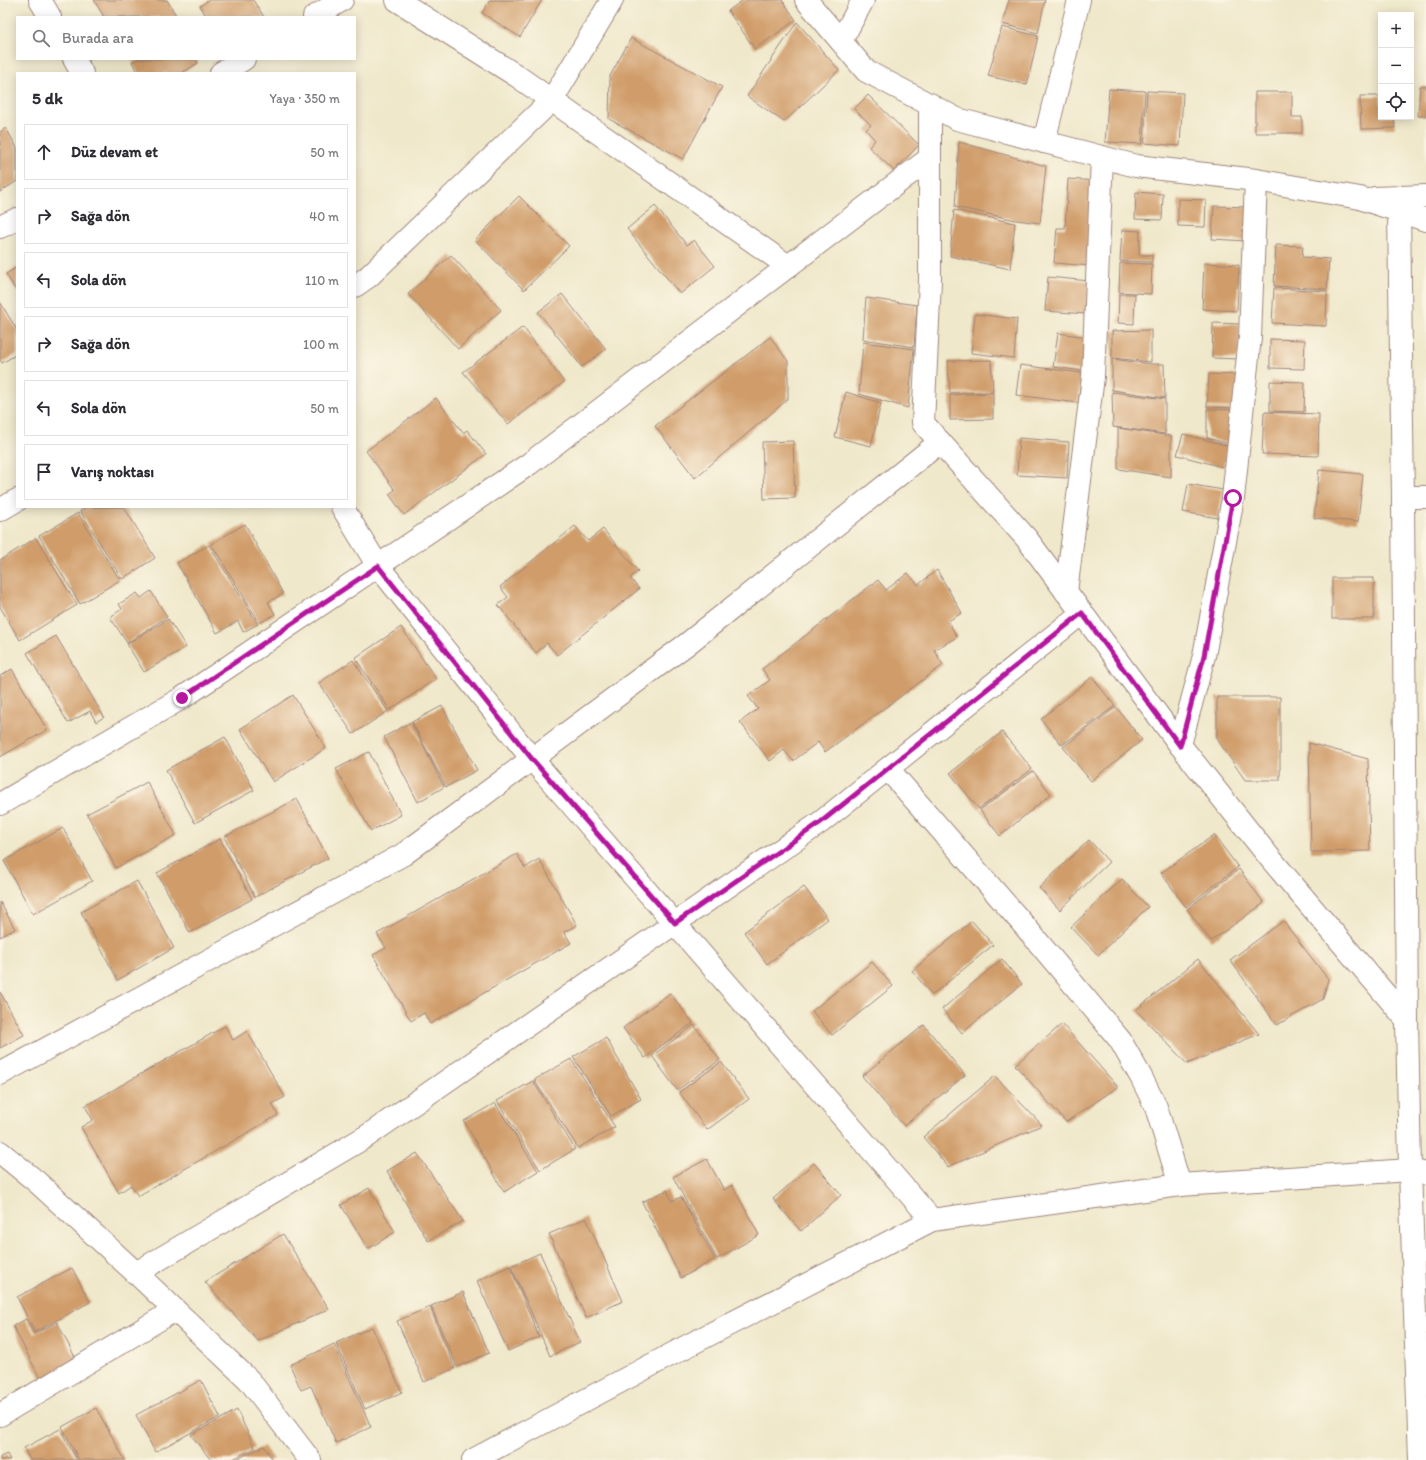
<!DOCTYPE html>
<html lang="tr">
<meta charset="utf-8">
<style>
body{margin:0;font-family:Itim,sans-serif;background:#f7f7f7;color:#2b2b33}
.controls{position:absolute;right:12px;top:12px;display:grid;overflow:hidden;border-radius:0px;box-shadow:0 2px 10px #0003}
.controls button{width:36px;height:36px;display:grid;place-items:center;padding:0;border:0;border-bottom:1px solid #e1e1e2;background:#fff;color:#2b2b33;font:20px sans-serif}
.stop{position:absolute;width:12px;height:12px;margin:-9px;border:3px solid #b5179e;border-radius:50%;background:#fff}
.stop.end{background:#b5179e;border-color:#fff;box-shadow:0 1px 4px #0008}
.list{margin:0;padding:0;list-style:none}
h2{display:flex;justify-content:space-between;align-items:center;height:52px;margin:0;padding:0 16px;font-size:17px}
h2 small{font-size:13px;font-weight:400;color:#7c7c81}
.list li{display:grid;grid-template-columns:26px 1fr auto;gap:12px;align-items:center;box-sizing:border-box;height:56px;margin:0 8px 8px;padding:0 8px;border:1px solid #e1e1e2;border-radius:0px}
.list b{display:block;font-size:15px;white-space:nowrap}
.list em{font-size:13px;font-style:normal;color:#7c7c81}
.icon{flex:none;width:22px;height:22px;fill:none;stroke:currentColor;stroke-width:2;stroke-linecap:round;stroke-linejoin:round}
.map{position:relative;flex:none;width:1426px;height:1460px;overflow:hidden}
.search{position:absolute;background:#fff;box-shadow:0 2px 10px #0003;left:16px;top:16px;width:340px;height:44px;display:flex;align-items:center;gap:10px;box-sizing:border-box;padding:0 14px;border-radius:0px;color:#7c7c81;font-size:15px}
.panel{position:absolute;background:#fff;box-shadow:0 2px 10px #0003;left:16px;top:72px;width:340px;height:436px;border-radius:0px}
.map>svg:first-child{display:block}
.building{fill:#d09d6b}
.lines{fill:none;stroke-linecap:round;stroke-linejoin:round}
.minor-casing{stroke:#9c847b;stroke-width:24}
.minor{stroke:#fff;stroke-width:22}
.route{stroke:#b5179e;stroke-width:5}
</style>
<div class="map">
<svg width="1426" height="1460" viewBox="0 0 1426 1460">
<rect width="100%" height="100%" fill="#fcf5e5"/>
<filter id="ink" filterUnits="userSpaceOnUse"><feTurbulence type="fractalNoise" baseFrequency=".025" numOctaves="2"/><feDisplacementMap in="SourceGraphic" scale="8" xChannelSelector="R" yChannelSelector="G"/><feConvolveMatrix kernelMatrix="1 2 1 2 8 2 1 2 1" color-interpolation-filters="sRGB"/></filter>
<filter id="wash" filterUnits="userSpaceOnUse"><feTurbulence type="fractalNoise" baseFrequency=".012" numOctaves="4" result="noise"/><feDisplacementMap in="SourceGraphic" scale="16" xChannelSelector="R" yChannelSelector="G"/><feGaussianBlur stdDeviation="0.9" result="paint"/><feColorMatrix in="noise" values="0 0 0 0 0 0 0 0 0 0 0 0 0 0 0 0 0 1.4 0 .05"/><feComposite in="paint" operator="in"/></filter>
<g filter="url(#wash)">
<rect width="100%" height="100%" fill="#efe8cb"/>
<g id="blocks">
<g class="building">
<polygon points="94,0 167,0 177,17 104,17"/>
<polygon points="209,0 253,0 264,17 207,17 200,6"/>
<polygon points="490,0 542,0 520,37 482,13"/>
<polygon points="743,0 782,0 796,20 755,49 728,11"/>
<polygon points="1009,0 1045,0 1038,33 1002,24"/>
<polygon points="797,22 839,70 784,122 747,96"/>
<polygon points="1002,27 1038,36 1027,85 988,76"/>
<polygon points="631,38 722,87 683,159 609,119 610,76"/>
<polygon points="138,59 196,59 198,63 182,73 138,73 132,62"/>
<polygon points="1420,86 1426,86 1426,116 1418,116"/>
<polygon points="1109,89 1145,91 1142,144 1105,142"/>
<polygon points="1147,91 1183,93 1180,146 1144,143"/>
<polygon points="1255,92 1292,92 1292,117 1302,117 1302,133 1255,133"/>
<polygon points="868,95 919,145 894,171 869,147 875,140 866,130 871,125 854,109"/>
<polygon points="1360,96 1381,96 1381,117 1394,117 1395,128 1361,129"/>
<polygon points="6,128 17,148 17,181 0,192 0,132"/>
<polygon points="959,142 1046,166 1040,223 1016,220 955,207"/>
<polygon points="1068,179 1098,181 1091,266 1054,263 1057,228 1065,228"/>
<polygon points="1136,192 1163,194 1162,220 1135,219"/>
<polygon points="519,196 569,246 524,290 475,240"/>
<polygon points="1178,199 1206,200 1205,227 1178,226"/>
<polygon points="655,206 687,245 694,240 715,266 680,294 627,229"/>
<polygon points="1214,206 1249,207 1247,241 1212,239"/>
<polygon points="954,210 1015,223 1010,269 950,256"/>
<polygon points="1122,230 1140,231 1139,255 1152,255 1152,262 1120,261"/>
<polygon points="1276,245 1303,246 1302,257 1329,259 1327,289 1274,286"/>
<polygon points="451,255 501,310 458,349 408,294"/>
<polygon points="1120,263 1152,264 1151,294 1119,292"/>
<polygon points="1204,263 1239,265 1237,311 1202,309"/>
<polygon points="17,267 17,292 6,274"/>
<polygon points="1048,277 1090,281 1087,314 1045,311"/>
<polygon points="1274,288 1327,291 1326,326 1272,323"/>
<polygon points="562,294 606,349 582,367 538,312"/>
<polygon points="1119,294 1135,294 1134,324 1118,323"/>
<polygon points="866,298 917,305 914,347 863,339"/>
<polygon points="0,302 17,330 17,354 2,363 0,360"/>
<polygon points="975,314 1017,319 1014,358 971,353"/>
<polygon points="1213,323 1240,324 1239,359 1212,358"/>
<polygon points="523,327 564,382 508,424 463,372"/>
<polygon points="1151,330 1151,362 1112,358 1112,331"/>
<polygon points="1058,333 1088,337 1083,371 1053,367"/>
<polygon points="770,337 788,361 788,399 695,478 655,426"/>
<polygon points="1270,339 1305,340 1304,369 1270,368"/>
<polygon points="863,342 914,349 908,408 859,394"/>
<polygon points="1112,359 1151,364 1164,364 1165,398 1112,390"/>
<polygon points="991,360 993,392 950,393 948,361"/>
<polygon points="1020,365 1082,373 1078,403 1016,395"/>
<polygon points="1209,374 1239,375 1238,408 1207,407"/>
<polygon points="1270,381 1305,382 1304,412 1270,411"/>
<polygon points="846,392 881,403 871,446 835,437"/>
<polygon points="1112,392 1165,399 1165,434 1113,427"/>
<polygon points="993,393 993,419 950,420 950,395"/>
<polygon points="436,398 463,433 467,430 486,454 404,515 389,494 395,490 366,451"/>
<polygon points="1207,409 1238,410 1230,444 1207,438"/>
<polygon points="1264,412 1319,414 1318,456 1262,454"/>
<polygon points="1118,428 1171,436 1171,477 1118,469"/>
<polygon points="1183,434 1229,446 1223,467 1177,455"/>
<polygon points="1019,438 1069,442 1067,478 1017,475"/>
<polygon points="793,441 795,498 764,499 762,442"/>
<polygon points="1319,470 1363,474 1358,522 1314,518"/>
<polygon points="1188,484 1223,490 1218,518 1183,512"/>
<polygon points="87,507 124,507 155,558 122,579 80,511"/>
<polygon points="78,513 120,580 80,604 39,536"/>
<polygon points="245,524 283,594 268,602 275,614 260,623 211,544"/>
<polygon points="575,526 588,541 603,529 638,571 630,578 639,589 557,655 547,643 536,653 498,605 508,597 500,587"/>
<polygon points="36,538 77,605 20,640 0,607 0,560"/>
<polygon points="209,545 258,624 243,632 238,621 217,633 177,563"/>
<polygon points="937,570 962,613 948,621 957,637 934,650 943,665 825,752 818,742 793,761 784,750 770,761 740,722 758,709 748,696 770,680 762,669 878,580 886,590 908,573 918,585"/>
<rect x="1332" y="578" width="42" height="41"/>
<polygon points="151,591 167,617 127,643 110,617 122,609 119,604 137,593 141,598"/>
<polygon points="168,619 186,647 144,672 127,644"/>
<polygon points="401,627 436,679 390,710 355,658"/>
<polygon points="56,636 104,717 96,722 90,711 68,723 27,653"/>
<polygon points="353,660 388,711 353,734 319,683"/>
<polygon points="12,669 47,730 0,757 0,676"/>
<polygon points="1092,677 1115,706 1062,745 1041,719"/>
<polygon points="293,695 326,748 273,782 240,729"/>
<polygon points="1217,697 1280,697 1280,780 1245,780 1217,739"/>
<polygon points="442,706 477,770 446,787 412,722"/>
<polygon points="1116,707 1142,740 1091,781 1063,747"/>
<polygon points="411,722 444,787 418,802 384,737"/>
<polygon points="1002,732 1032,769 979,809 950,773"/>
<polygon points="225,737 254,790 195,823 166,770"/>
<polygon points="1309,743 1368,759 1370,851 1311,852"/>
<polygon points="369,752 401,815 371,831 336,769"/>
<polygon points="1033,771 1051,794 1000,836 980,810"/>
<polygon points="147,782 176,835 116,868 87,814"/>
<polygon points="297,799 328,858 255,897 224,837"/>
<polygon points="63,828 92,881 33,914 4,861"/>
<polygon points="1214,835 1238,867 1186,907 1161,873"/>
<polygon points="220,839 252,899 190,933 157,873"/>
<polygon points="1089,840 1109,862 1060,910 1039,888"/>
<polygon points="517,854 525,868 539,859 577,925 564,932 571,943 430,1024 424,1013 411,1021 373,955 386,948 377,934"/>
<polygon points="1239,869 1264,903 1211,941 1187,909"/>
<polygon points="1122,879 1148,907 1098,955 1071,927"/>
<polygon points="137,881 174,948 118,980 81,912"/>
<polygon points="804,887 828,919 767,964 744,932"/>
<polygon points="0,902 15,929 0,937"/>
<polygon points="972,921 993,945 932,995 912,971"/>
<polygon points="1283,921 1328,979 1323,999 1277,1025 1230,960"/>
<polygon points="1002,959 1022,984 962,1033 942,1009"/>
<polygon points="1198,959 1259,1034 1187,1064 1136,1010"/>
<polygon points="872,962 893,986 832,1035 812,1011"/>
<polygon points="0,992 24,1035 0,1048"/>
<polygon points="670,993 693,1023 645,1058 623,1028"/>
<polygon points="1062,1024 1118,1087 1066,1122 1015,1065"/>
<polygon points="694,1025 720,1060 677,1090 652,1056"/>
<polygon points="924,1025 965,1075 904,1126 862,1076"/>
<polygon points="225,1026 233,1040 247,1031 285,1097 272,1104 278,1115 138,1196 131,1185 119,1193 81,1127 93,1120 85,1106"/>
<polygon points="606,1038 641,1099 611,1116 573,1057"/>
<polygon points="571,1059 615,1127 578,1148 534,1080"/>
<polygon points="721,1062 749,1099 707,1130 679,1092"/>
<polygon points="995,1076 1042,1125 948,1167 923,1137"/>
<polygon points="533,1081 575,1149 540,1170 497,1101"/>
<polygon points="495,1103 538,1171 504,1192 464,1121"/>
<polygon points="417,1153 463,1221 428,1241 387,1171"/>
<polygon points="707,1159 724,1190 732,1185 759,1235 717,1259 673,1177"/>
<polygon points="814,1163 841,1195 801,1231 773,1199"/>
<polygon points="369,1188 395,1232 368,1249 341,1205"/>
<polygon points="667,1190 672,1201 681,1197 715,1259 681,1278 642,1202"/>
<polygon points="586,1218 623,1301 586,1318 549,1234"/>
<polygon points="283,1234 329,1309 258,1341 205,1282"/>
<polygon points="540,1253 580,1342 550,1356 511,1266"/>
<polygon points="510,1266 539,1337 508,1351 477,1281"/>
<polygon points="72,1268 90,1302 35,1332 17,1297"/>
<polygon points="463,1292 489,1353 457,1367 431,1306"/>
<polygon points="430,1307 455,1368 424,1382 397,1321"/>
<polygon points="26,1319 34,1334 57,1322 78,1363 42,1382 13,1326"/>
<polygon points="372,1327 402,1392 365,1409 336,1343"/>
<polygon points="334,1344 371,1427 336,1443 311,1386 301,1390 290,1365"/>
<polygon points="201,1380 220,1417 155,1452 136,1415"/>
<polygon points="96,1408 125,1460 79,1460 62,1427"/>
<polygon points="237,1410 255,1448 231,1460 211,1460 191,1435"/>
<polygon points="60,1429 77,1460 30,1460 24,1448"/>
<polygon points="264,1446 273,1460 235,1460"/>
<polygon points="7,1454 10,1460 0,1460 0,1457"/>
</g>
</g>
</g>
<g filter="url(#ink)">
<use href="#blocks" fill-opacity="0" stroke="#9c847b" stroke-width="1"/>
<g class="lines">
<defs>
<g id="minor">
<polyline points="40,0 50,17"/>
<polyline points="397,0 517,76 788,266"/>
<polyline points="806,0 866,71 957,119 1136,166 1256,180 1360,198 1426,220"/>
<polyline points="314,17 342,0"/>
<polyline points="841,41 863,0"/>
<polyline points="74,59 82,73"/>
<polyline points="221,73 244,59"/>
<polyline points="930,104 930,281 923,423 1027,539 1180,745"/>
<polyline points="1044,142 1079,0"/>
<polyline points="1256,180 1250,337 1233,498 1204,656 1180,745 1270,858 1407,1020"/>
<polyline points="1375,198 1426,196"/>
<polyline points="1399,211 1403,497 1407,1020 1410,1170 1420,1460"/>
<polyline points="0,227 17,219"/>
<polyline points="355,286 368,277 552,100 612,0"/>
<polyline points="1403,497 1426,497"/>
<polyline points="342,507 378,566 532,759 932,1220"/>
<polyline points="0,510 17,500"/>
<polyline points="1066,592 1093,377 1102,157"/>
<polyline points="888,769 1023,924 1120,1040 1141,1077 1156,1107 1180,1185"/>
<polyline points="0,804 182,698 529,464 930,158"/>
<polyline points="0,1074 404,854 687,644 940,442"/>
<polyline points="0,1152 37,1182 136,1273 249,1380 310,1460"/>
<polyline points="136,1273 367,1136 821,822 1082,613"/>
<polyline points="0,1415 175,1310"/>
<polyline points="473,1460 689,1345 932,1220 1180,1185 1410,1170 1426,1174"/>
</g>
</defs>
<use href="#minor" class="minor-casing"/>
<use href="#minor" class="minor"/>
</g>
</g>
<g class="lines" filter="url(#ink)">
<polyline class="route" points="182,698 378,566 532,759 675,923 821,822 1082,613 1180,746 1204,656 1233,498"/>
</g>
</svg>
<div class="controls">
<button>+</button>
<button>−</button>
<button><svg class="icon" aria-label="locate" viewBox="0 0 24 24"><circle cx="12" cy="12" r="6"/><path d="M12 2v4M12 18v4M2 12h4M18 12h4"/></svg></button>
</div>
<div class="stop" style="left:1233px;top:498px"></div>
<div class="stop end" style="left:182px;top:698px"></div>
<div class="search"><svg class="icon" aria-label="search" viewBox="0 0 24 24"><circle cx="10" cy="10" r="6"/><path d="M15 15l6 6"/></svg>Burada ara</div>
<section class="panel">
<h2>5 dk<small>Yaya · 350 m</small></h2>
<ul class="list">
<li><svg class="icon" aria-label="ahead" viewBox="0 0 24 24"><path d="M12 20V5M6 11l6-6 6 6"/></svg><div><b>Düz devam et</b></div><em>50 m</em></li>
<li><svg class="icon" aria-label="right" viewBox="0 0 24 24"><path d="M7 20v-9h11M14 6l5 5-5 5"/></svg><div><b>Sağa dön</b></div><em>40 m</em></li>
<li><svg class="icon" aria-label="left" viewBox="0 0 24 24"><path d="M17 20v-9H6M10 6l-5 5 5 5"/></svg><div><b>Sola dön</b></div><em>110 m</em></li>
<li><svg class="icon" aria-label="right" viewBox="0 0 24 24"><path d="M7 20v-9h11M14 6l5 5-5 5"/></svg><div><b>Sağa dön</b></div><em>100 m</em></li>
<li><svg class="icon" aria-label="left" viewBox="0 0 24 24"><path d="M17 20v-9H6M10 6l-5 5 5 5"/></svg><div><b>Sola dön</b></div><em>50 m</em></li>
<li><svg class="icon" aria-label="arrive" viewBox="0 0 24 24"><path d="M6 21V4h12l-3 4 3 4H6"/></svg><div><b>Varış noktası</b></div></li>
</ul>
</section>
</div>
